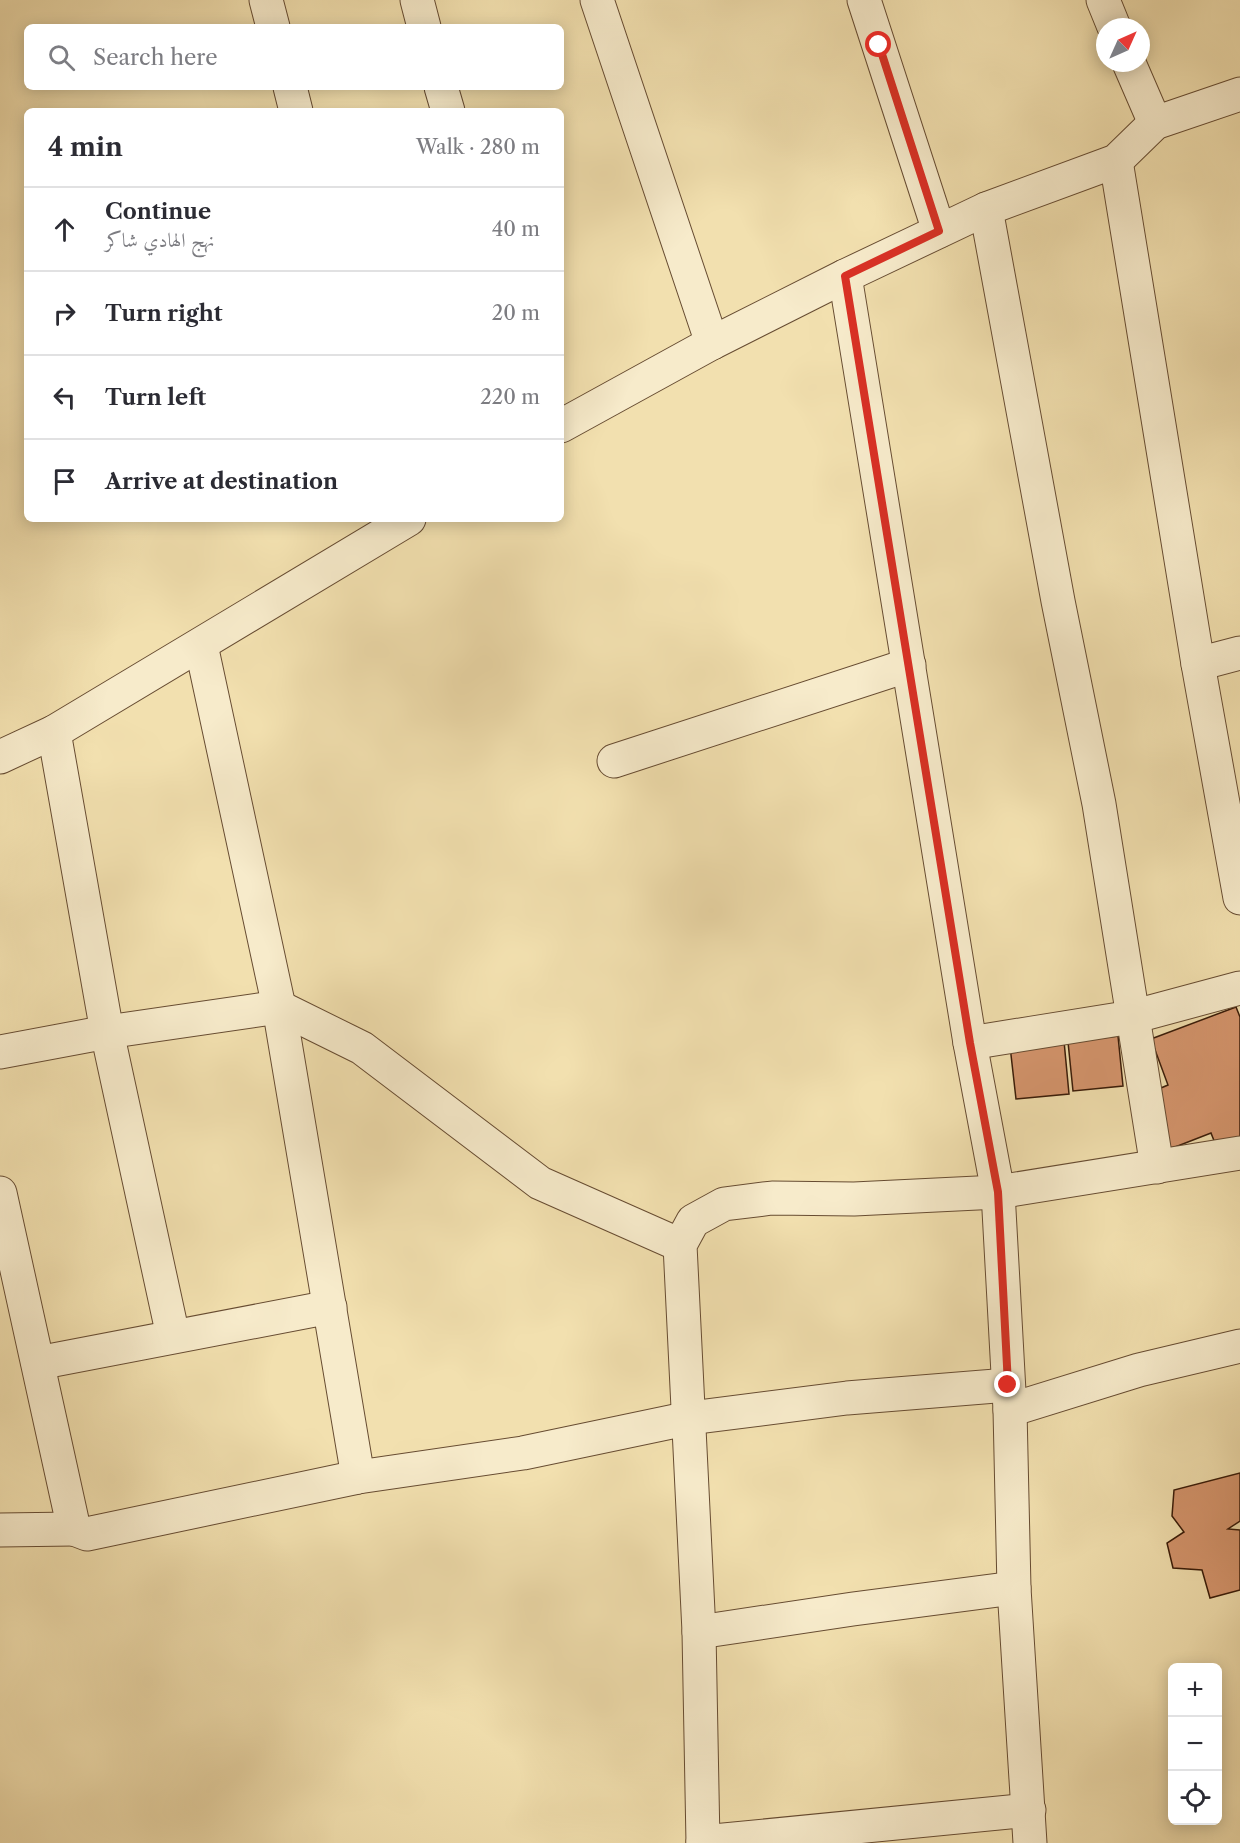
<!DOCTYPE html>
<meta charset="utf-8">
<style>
body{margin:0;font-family:"Libre Caslon Text",Amiri,serif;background:#f7f7f7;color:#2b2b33}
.controls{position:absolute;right:18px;bottom:18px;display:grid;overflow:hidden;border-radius:9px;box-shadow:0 3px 15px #0003}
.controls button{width:54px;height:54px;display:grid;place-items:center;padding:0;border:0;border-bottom:2px solid #e1e1e2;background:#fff;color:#2b2b33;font:30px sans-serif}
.compass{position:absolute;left:1096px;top:18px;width:54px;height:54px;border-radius:50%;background:#fff;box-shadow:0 3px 15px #0003;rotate:45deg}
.stop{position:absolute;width:18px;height:18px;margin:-14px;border:4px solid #d93025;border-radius:50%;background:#fff}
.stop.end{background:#d93025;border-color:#fff;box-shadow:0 2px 6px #0008}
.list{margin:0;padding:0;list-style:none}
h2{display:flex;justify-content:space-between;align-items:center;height:78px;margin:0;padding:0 24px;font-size:26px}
h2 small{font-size:20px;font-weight:400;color:#7c7c81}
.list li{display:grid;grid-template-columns:39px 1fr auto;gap:18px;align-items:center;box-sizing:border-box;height:84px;padding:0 24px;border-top:2px solid #e1e1e2}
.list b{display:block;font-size:22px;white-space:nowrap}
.list p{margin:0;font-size:20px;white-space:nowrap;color:#7c7c81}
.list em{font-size:20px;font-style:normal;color:#7c7c81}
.icon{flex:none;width:33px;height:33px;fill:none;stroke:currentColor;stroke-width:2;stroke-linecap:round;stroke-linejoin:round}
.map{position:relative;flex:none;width:1240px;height:1843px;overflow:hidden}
.search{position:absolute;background:#fff;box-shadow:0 3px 15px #0003;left:24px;top:24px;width:540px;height:66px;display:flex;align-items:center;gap:15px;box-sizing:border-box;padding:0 21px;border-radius:9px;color:#7c7c81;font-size:22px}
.panel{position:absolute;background:#fff;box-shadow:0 3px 15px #0003;left:24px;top:108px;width:540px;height:414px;border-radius:9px}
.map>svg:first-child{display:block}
.building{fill:#d5956d;stroke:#391b08;stroke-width:1.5}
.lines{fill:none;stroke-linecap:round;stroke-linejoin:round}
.minor-casing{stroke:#674c32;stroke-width:35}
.minor{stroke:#f7ebcb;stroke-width:33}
.route{stroke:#d93025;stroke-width:8}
</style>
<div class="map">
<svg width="1240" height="1843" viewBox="0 0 1240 1843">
<rect width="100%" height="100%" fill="#f2e0af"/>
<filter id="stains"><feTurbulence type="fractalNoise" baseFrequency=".00333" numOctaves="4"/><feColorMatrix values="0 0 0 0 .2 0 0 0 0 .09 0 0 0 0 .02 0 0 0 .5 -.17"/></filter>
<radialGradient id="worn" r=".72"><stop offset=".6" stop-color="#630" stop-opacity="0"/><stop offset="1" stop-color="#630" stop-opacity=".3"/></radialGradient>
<g class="building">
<polygon points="1236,1007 1240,1017 1240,1148 1220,1156 1211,1133 1170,1149 1149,1093 1168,1085 1151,1039"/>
<polygon points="1118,1036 1123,1086 1073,1091 1068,1042"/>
<polygon points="1064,1041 1069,1094 1016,1099 1010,1046"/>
<polygon points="1240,1473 1240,1521 1228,1529 1240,1530 1240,1590 1210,1598 1202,1570 1173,1568 1167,1543 1184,1532 1172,1516 1174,1490"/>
</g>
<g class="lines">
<defs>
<g id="minor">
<polyline points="266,0 273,27"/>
<polyline points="417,0 424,27"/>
<polyline points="597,0 712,343"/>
<polyline points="864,0 939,231"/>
<polyline points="1103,0 1114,27"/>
<polyline points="1129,63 1155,123"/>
<polyline points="290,87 296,111"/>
<polyline points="441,87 448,111"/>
<polyline points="1116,161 1198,664 1240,898"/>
<polyline points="986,209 1058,601 1099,804 1157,1167"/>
<polyline points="845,276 970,1043 998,1192 1010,1410 1014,1588 1030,1843"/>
<polyline points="561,426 712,343 845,276 986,209 1116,161 1155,123 1240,94"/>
<polyline points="201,645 279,1007 358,1477"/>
<polyline points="1198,664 1240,653"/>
<polyline points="54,732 107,1032 173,1336"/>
<polyline points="0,757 54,732 409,519"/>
<polyline points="614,761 909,665"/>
<polyline points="970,1043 1132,1017 1240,988"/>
<polyline points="0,1052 107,1032 279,1007 362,1048 540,1183 680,1245"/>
<polyline points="0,1193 74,1529 87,1534 358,1477 523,1453 690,1418 847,1398 1008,1385"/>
<polyline points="38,1363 330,1307"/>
<polyline points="1010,1410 1139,1370 1240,1346"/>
<polyline points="0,1530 74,1529"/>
<polyline points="699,1632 853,1609 1014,1588"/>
<polyline points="703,1842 1029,1810"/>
<polyline points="703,1843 699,1632 680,1245 693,1221 724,1204 772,1198 854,1199 998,1192 1240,1153"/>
</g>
</defs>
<use href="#minor" class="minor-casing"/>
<use href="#minor" class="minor"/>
</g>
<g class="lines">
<polyline class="route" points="879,45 939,231 845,276 970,1043 998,1192 1008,1385"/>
</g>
<rect width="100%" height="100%" filter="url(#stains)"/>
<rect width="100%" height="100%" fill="url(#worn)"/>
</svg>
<div class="controls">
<button>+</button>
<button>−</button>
<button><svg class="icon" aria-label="locate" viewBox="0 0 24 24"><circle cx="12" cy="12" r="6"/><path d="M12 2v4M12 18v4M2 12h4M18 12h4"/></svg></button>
</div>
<svg class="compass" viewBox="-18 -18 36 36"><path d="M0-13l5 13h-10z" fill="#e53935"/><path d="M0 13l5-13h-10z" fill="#7c7c81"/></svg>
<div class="stop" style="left:879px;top:45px"></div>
<div class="stop end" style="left:1008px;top:1385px"></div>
<div class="search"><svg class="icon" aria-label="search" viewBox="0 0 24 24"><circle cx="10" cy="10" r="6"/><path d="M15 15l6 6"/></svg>Search here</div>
<section class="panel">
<h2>4 min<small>Walk · 280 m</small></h2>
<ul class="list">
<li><svg class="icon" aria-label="ahead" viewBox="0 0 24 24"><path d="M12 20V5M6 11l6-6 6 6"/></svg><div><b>Continue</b><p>نهج الهادي شاكر</p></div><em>40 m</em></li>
<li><svg class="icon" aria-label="right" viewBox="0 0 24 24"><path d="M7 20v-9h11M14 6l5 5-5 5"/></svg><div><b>Turn right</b></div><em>20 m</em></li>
<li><svg class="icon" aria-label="left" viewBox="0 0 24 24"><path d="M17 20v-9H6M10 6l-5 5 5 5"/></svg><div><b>Turn left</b></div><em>220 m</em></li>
<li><svg class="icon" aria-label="arrive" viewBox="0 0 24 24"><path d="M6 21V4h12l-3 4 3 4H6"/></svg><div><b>Arrive at destination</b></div></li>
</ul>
</section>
</div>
